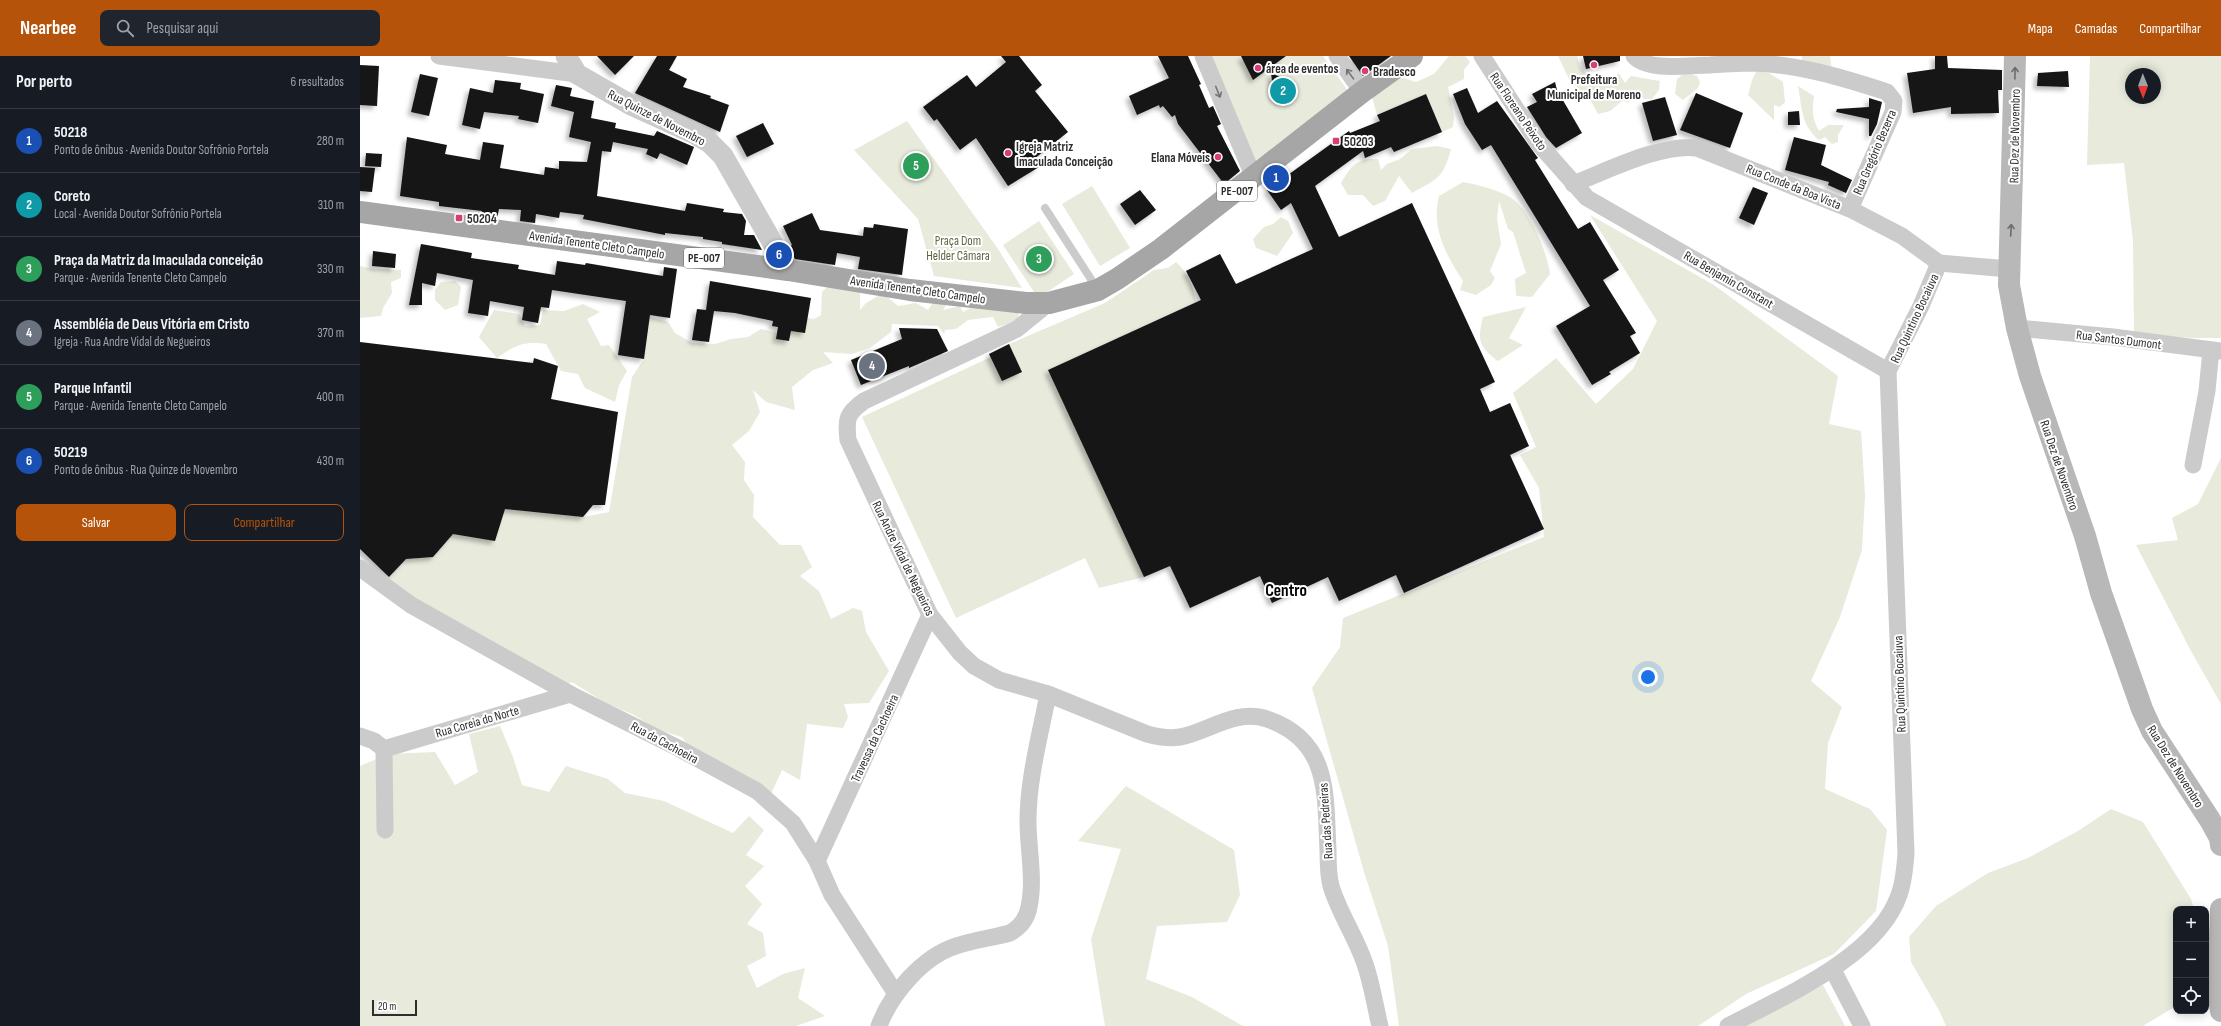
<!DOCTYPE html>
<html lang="pt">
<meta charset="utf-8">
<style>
body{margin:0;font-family:"Sofia Sans Condensed",sans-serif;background:#20242c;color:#f1f3f6}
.controls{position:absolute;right:12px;bottom:12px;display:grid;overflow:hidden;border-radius:8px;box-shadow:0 2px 10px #0003}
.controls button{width:36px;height:36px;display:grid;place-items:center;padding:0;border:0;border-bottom:1px solid #363941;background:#171b24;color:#f1f3f6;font:20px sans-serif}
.compass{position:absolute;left:1765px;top:12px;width:36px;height:36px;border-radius:50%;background:#171b24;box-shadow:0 2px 10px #0003;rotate:179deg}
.scale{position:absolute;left:12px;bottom:10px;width:45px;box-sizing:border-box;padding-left:4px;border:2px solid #2e2e2e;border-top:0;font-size:11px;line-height:14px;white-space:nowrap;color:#2e2e2e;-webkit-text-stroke:3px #fff;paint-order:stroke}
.you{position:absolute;left:1288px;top:621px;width:14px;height:14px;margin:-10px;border:3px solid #fff;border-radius:50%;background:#1a73e8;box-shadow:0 0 0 6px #1a73e833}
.badge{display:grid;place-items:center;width:26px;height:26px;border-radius:50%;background:#b45309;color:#fff;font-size:13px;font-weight:700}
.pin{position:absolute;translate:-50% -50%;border:2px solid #fff;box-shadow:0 1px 4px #0006}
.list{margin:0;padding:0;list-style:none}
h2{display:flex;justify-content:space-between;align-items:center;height:52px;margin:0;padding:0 16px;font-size:17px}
h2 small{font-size:13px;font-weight:400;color:#9ea1a6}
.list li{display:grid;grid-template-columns:26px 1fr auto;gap:12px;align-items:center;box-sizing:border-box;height:64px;padding:0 16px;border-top:1px solid #363941}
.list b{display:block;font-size:15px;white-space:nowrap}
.list p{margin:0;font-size:13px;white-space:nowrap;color:#9ea1a6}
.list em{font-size:13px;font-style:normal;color:#9ea1a6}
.actions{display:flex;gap:8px;padding:12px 16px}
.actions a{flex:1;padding:9px 0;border:1px solid #b45309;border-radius:8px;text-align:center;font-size:14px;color:#b45309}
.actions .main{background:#b45309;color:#fff}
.icon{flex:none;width:22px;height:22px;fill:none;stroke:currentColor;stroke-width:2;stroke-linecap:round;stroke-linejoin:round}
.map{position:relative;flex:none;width:1861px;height:970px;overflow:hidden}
header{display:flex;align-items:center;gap:24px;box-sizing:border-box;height:56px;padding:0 20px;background:#b45309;color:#fff}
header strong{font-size:19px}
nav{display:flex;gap:22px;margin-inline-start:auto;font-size:14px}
.search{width:280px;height:36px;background:#20242c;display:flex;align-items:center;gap:10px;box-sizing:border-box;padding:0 14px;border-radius:8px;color:#9ea1a6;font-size:15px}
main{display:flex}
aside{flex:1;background:#171b24}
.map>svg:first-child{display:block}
.green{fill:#e8eadc;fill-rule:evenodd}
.building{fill:#151515;filter:url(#shadow)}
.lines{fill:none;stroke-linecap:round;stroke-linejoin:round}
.service{stroke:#cbcbcb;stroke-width:8}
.minor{stroke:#cbcbcb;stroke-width:17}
.tertiary{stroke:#cbcbcb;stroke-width:21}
.secondary{stroke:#b8b8b8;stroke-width:22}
.primary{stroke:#a6a6a6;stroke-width:22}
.oneway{stroke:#6c6c6c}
.oneway2{stroke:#757575}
.poi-dot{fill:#d73e75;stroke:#fff;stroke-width:1.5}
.labels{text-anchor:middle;stroke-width:4;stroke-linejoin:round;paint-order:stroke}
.shield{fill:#fff;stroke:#6d6d6d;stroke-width:1}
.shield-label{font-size:12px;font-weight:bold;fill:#2e2e2e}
.poi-label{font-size:13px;font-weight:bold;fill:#2e2e2e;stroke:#fff;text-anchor:start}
.street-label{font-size:13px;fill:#2e2e2e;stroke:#fff}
.park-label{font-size:13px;fill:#5c663f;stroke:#fff}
.district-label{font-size:17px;font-weight:bold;fill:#000;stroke:#fff}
</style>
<header>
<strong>Nearbee</strong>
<div class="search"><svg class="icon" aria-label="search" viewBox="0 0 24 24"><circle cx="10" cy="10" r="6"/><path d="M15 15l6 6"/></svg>Pesquisar aqui</div>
<nav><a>Mapa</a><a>Camadas</a><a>Compartilhar</a></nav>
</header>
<main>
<aside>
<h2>Por perto<small>6 resultados</small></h2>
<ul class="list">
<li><span class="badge" style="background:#1a4fb4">1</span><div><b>50218</b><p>Ponto de ônibus · Avenida Doutor Sofrônio Portela</p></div><em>280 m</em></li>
<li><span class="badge" style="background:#0f9aa8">2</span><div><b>Coreto</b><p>Local · Avenida Doutor Sofrônio Portela</p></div><em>310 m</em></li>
<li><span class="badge" style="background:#2e9e5b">3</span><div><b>Praça da Matriz da Imaculada conceição</b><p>Parque · Avenida Tenente Cleto Campelo</p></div><em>330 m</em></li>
<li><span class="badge" style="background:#6b7280">4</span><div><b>Assembléia de Deus Vitória em Cristo</b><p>Igreja · Rua Andre Vidal de Negueiros</p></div><em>370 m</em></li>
<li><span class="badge" style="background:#2e9e5b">5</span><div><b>Parque Infantil</b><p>Parque · Avenida Tenente Cleto Campelo</p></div><em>400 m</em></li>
<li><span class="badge" style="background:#1a4fb4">6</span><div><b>50219</b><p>Ponto de ônibus · Rua Quinze de Novembro</p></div><em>430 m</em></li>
</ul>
<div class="actions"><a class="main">Salvar</a><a>Compartilhar</a></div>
</aside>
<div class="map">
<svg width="1861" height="970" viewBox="0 0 1861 970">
<defs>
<filter id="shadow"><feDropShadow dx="-3.5" dy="3.5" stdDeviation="2" flood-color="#0004"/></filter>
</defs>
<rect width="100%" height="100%" fill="#fff"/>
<g class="green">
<polygon points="846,0 963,0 988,35 894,106"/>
<polygon points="1089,0 1105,0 1110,6 1104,14 1104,23 1088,31 1094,61 1093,71 1082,76 1066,38 1017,59 1011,37 1041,21 1056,26 1074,18"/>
<path d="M1198 0H1217C1219 14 1230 22 1241 29L1256 24 1258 16 1265 27 1271 20 1300 25 1299 34 1292 43H1284L1278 35 1271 41 1269 46 1262 45 1250 55 1238 58 1229 41 1210 25Z"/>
<polygon points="1442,0 1470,0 1472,15 1442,6"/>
<path d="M1730 0H1861V282H1834L1774 278 1773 185 1764 107 1727 109ZM1771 18H1795V42H1771Z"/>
<polygon points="1397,14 1409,17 1423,26 1425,46 1420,51 1414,49 1414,64 1388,39 1392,24"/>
<polygon points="1326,16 1337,20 1340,26 1338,32 1323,44 1315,38 1317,23"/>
<path d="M1438 30 1454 40C1452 53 1452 63 1459 75L1468 69H1484L1478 79V86L1472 88 1465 81 1459 84C1441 69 1442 52 1438 30Z"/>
<polygon points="547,65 638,193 662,232 574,220 558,163 494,94"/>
<path d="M1077 90 1091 93C1083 123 1077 123 1052 137L1039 120 1025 145 1013 150 1003 139H988L981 127C992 109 996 102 1018 103L1021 114 1027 108 1040 103 1052 93Z"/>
<path d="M1103 126C1119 129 1134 133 1148 140 1169 151 1187 195 1190 218L1172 241 1156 240 1155 223 1166 217 1153 176 1148 173 1139 145 1137 163 1141 188 1130 215 1135 222 1131 229 1116 239 1100 234 1103 225C1086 199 1071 172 1079 140Z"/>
<polygon points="732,130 770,192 740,210 702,148"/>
<polygon points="1230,159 1354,229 1478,320 1469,368 1501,375 1505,440 1502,494 1480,561 1451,625 1482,651 1468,687 1465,733 1510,753 1527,774 1516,855 1474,898 1386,938 1338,970 1039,970 1028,890 1004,816 952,632 980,591 983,562 1184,481 1179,432 1160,399 1176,391 1153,337 1196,302 1236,348 1273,313 1297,265"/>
<polygon points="921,161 928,165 933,177 917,200 896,192 893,183 904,171 913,168"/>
<polygon points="679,165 714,218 678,242 643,189"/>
<path d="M816 206C829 218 833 230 836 247L688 314 784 521 739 532 725 502 596 562 502 361 631 301 649 288 745 247 794 214 808 212Z"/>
<polygon points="0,210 14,213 41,214 41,222 31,226 32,237 23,252 21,260 0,262"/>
<polygon points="95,225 101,231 98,249 85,254 75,244 75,234 81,226"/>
<polygon points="469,229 500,235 500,254 506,247 523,237 538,250 556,247 568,254 574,245 586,249 583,254 600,250 603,256 614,250 656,254 659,258 656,265 638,271 633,261 608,264 596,273 585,274 584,278 578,270 532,268 531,276 510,292 492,298 463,296 473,307 453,314 432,331 435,354 406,346 393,334 400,356 389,375 372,389 385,406 384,424 394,439 393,461 420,489 441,489 452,511 440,520 459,535 471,563 493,552 502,555 506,576 529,615 509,647 484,648 488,661 483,672 447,668 440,724 422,714 411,738 329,691 322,681 298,674 274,659 244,646 212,626 205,630 45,536 28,522 46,503 73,501 93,478 145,453 223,461 249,456 272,321 284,303 290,261 308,266 315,277 332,287 355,288 371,283 388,281 401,273 417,277 417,283 429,285 431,275 445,277 447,262 454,263 461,259 462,236"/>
<path d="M223 248 240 256 227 263 241 290 249 289 267 315 259 329 255 346 225 332 218 318 201 315 186 288C164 285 155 289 137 302L119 281 134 254 159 258 165 270 180 269 183 254 204 255Z"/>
<path d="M1166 251 1149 282 1163 289 1138 305C1119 291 1117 284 1123 261Z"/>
<polygon points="1861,402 1861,648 1831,595 1776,489 1818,484 1812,462 1838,448"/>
<polygon points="140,670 153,701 162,729 189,736 206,710 248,723 265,737 304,745 373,777 389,760 404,774 386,799 404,810 385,830 402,848 387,868 403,877 406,900 387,910 397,932 423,918 445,912 438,942 465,960 436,970 0,970 0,710 28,698 75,696 95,729 118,716 109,678"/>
<polygon points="766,730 874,794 880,839 867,866 797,870 786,923 832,941 883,970 745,970 731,883 761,793 718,785"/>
<polygon points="1751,753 1783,766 1831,843 1834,853 1816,853 1816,950 1783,970 1586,970 1580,956 1551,906 1549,881 1576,850 1628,817 1668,802 1718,775"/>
<polygon points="1463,929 1485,970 1380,970"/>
</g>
<g class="building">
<polygon points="237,0 274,0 255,19"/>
<polygon points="297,0 317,0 309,14 327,23 323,31 351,40 350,42 369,49 360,76 275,37"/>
<polygon points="641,0 659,0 682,29 675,35 708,76 674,103 679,111 648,130 616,82 600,94 577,63 574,65 563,51 607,19 616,31 646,6"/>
<polygon points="798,0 828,0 841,28 839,29 849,52 853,50 861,68 857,70 880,115 864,128 818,68 815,59 812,61 803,50 800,52 799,49 777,59 769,40 809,22"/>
<polygon points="881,0 926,0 893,24"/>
<polygon points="989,0 1031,0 1003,20"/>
<polygon points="1223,0 1260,0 1260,5 1226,13"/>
<polygon points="1575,0 1587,0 1588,12 1642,14 1642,34 1638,34 1639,57 1591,58 1591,51 1553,57 1547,17 1575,13"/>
<polygon points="0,9 19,10 17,50 0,49"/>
<polygon points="1708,15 1709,31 1677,30 1678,17"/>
<polygon points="911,17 932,26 935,33 930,43 919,44 914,40"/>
<polygon points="60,18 78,22 69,60 51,56"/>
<polygon points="135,24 161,27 160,33 184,38 178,67 158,63 159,60 124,56 120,73 102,69 110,32 133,37"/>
<polygon points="1195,26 1197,34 1222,77 1196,92 1186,81 1167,51 1177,46 1172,38"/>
<polygon points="196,29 212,32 210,40 234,45 231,62 256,67 255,72 294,80 297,75 334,91 327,109 300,97 297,103 286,98 288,93 253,86 251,96 242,95 237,140 325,155 327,147 364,153 363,156 382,158 386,165 384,179 394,179 402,194 362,188 362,186 343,183 343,181 305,177 305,179 223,163 224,159 200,156 199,162 176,158 175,167 160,165 161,154 139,153 137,162 121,160 122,155 79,150 79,146 40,140 47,81 87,89 85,98 120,104 123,86 144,89 140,112 184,119 185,111 199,113 199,105 227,106 231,86 209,81 214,56 191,50"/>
<polygon points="1107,32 1118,57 1137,45 1178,102 1175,104 1218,173 1230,166 1259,214 1243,224 1276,277 1270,280 1280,297 1249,316 1251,318 1232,329 1196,270 1230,250 1131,89 1122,94 1105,68 1093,38"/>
<polygon points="1336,37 1383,57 1370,92 1320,74"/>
<polygon points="1066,38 1082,76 1034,96 1031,91 1005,102 1003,95 955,130 979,181 1052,147 1135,326 1120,333 1130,356 1150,347 1169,390 1150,399 1184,473 1044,537 1036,519 979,545 968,521 912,547 900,520 830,552 810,510 784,521 688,314 841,244 826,215 860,198 876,228 953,193 931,147 921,154 907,134 989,75 990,77 1020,65 1017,59"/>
<polygon points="1305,41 1317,79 1293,85 1282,47"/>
<polygon points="1509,42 1522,46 1517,68 1511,80 1509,80 1509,63 1476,56 1477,53 1509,51"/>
<polygon points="1439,55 1440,69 1428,69 1428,56"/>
<polygon points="403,67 414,88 387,101 376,80"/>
<polygon points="1434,81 1466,89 1461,109 1492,124 1486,137 1468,129 1469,126 1425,114"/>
<polygon points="6,97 22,98 21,111 5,110"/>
<polygon points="0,111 15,112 12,136 0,135"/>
<polygon points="1393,131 1408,137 1394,169 1379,162"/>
<polygon points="780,134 796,154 775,169 760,148"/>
<polygon points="452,157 460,174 503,180 504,171 513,172 514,168 548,173 542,219 498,213 500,201 477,197 475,209 435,203 429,191 432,189 423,170"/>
<polygon points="61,188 112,197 111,202 159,209 158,213 195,219 197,205 225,209 226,207 303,220 304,211 317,213 310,262 290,259 284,303 258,299 266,245 192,234 189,252 181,251 178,267 162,264 164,251 130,245 128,260 108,257 113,224 77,217 75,230 62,227 62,249 49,249"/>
<polygon points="13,195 36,198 35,212 12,210"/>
<polygon points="350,225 451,242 445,277 431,275 429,285 416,283 418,271 412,270 413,265 375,257 354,255 349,286 332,284 337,253 346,254"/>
<polygon points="539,272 577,273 588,295 549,312 549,310 501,329 491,304 542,283"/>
<polygon points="0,286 173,307 174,302 198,310 191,343 258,356 245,449 233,449 223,461 145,453 135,485 93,478 73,501 46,503 29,521 0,493"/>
<polygon points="649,288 662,316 642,325 629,298"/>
</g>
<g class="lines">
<polyline class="service" points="685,152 738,234"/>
<g class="minor">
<polyline points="79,0 217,18"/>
<polyline points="843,0 894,122"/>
<polyline points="977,0 1002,36"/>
<polyline points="1122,0 1178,87 1227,142 1528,315"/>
<path d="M1274 0C1287 16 1331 9 1350 9 1365 8 1379 7 1393 7 1438 8 1484 22 1527 36L1534 45 1533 56 1490 153"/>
<path d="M1213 128C1247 115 1302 87 1337 92L1490 153 1542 180 1579 207 1649 213"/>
<path d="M689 247 657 273 504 345C486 358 486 363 488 384L570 559 600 597 614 610 639 624 688 638 787 678C798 681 808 683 820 681 848 676 876 652 907 663 971 685 965 739 968 794 968 806 968 819 971 830 979 857 996 881 1005 908 1012 928 1015 950 1020 970"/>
<polyline points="1657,272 1753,281 1861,295"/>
<polyline points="1833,409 1847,335 1851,294"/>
<polyline points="0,512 51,549 210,638 318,692 397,735 433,767 457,805 472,839 536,938"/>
<polyline points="0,680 14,685 24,693 25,774"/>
<polyline points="24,693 210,638"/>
<polyline points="457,805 570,559"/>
<polyline points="1473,914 1502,970"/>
<path d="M519 970C531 938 562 901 596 890 613 884 632 882 650 877 660 871 667 863 669 851 675 824 668 793 668 765 668 723 680 680 688 638"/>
<path d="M1368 970C1422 941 1518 901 1539 839 1544 826 1545 811 1546 797L1528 315 1561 250 1579 207"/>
</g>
<polyline class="tertiary" points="206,0 217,18 271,49 335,78 350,87 363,100 428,214"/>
<g class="secondary">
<polyline points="1655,0 1649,229 1657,272 1670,320 1725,480 1741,537 1782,653 1792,675 1850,764 1860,782 1861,789"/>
<polyline points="1861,853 1858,932 1861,955"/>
</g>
<polyline class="primary" points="0,156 428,214 550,234 666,247 689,247 738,234 757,223 801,193 1002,36 1052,0"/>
</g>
<defs><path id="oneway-shaft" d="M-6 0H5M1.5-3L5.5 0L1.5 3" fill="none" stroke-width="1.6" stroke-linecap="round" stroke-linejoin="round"/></defs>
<g class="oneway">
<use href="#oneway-shaft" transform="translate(1655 17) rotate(-89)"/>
<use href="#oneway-shaft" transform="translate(1651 174) rotate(-87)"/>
</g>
<g class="oneway2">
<use href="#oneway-shaft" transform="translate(990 18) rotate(-126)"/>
<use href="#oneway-shaft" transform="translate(858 36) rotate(68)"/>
</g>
<g class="poi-dot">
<circle cx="1234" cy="9" r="4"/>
<circle cx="898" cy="12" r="4"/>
<circle cx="1005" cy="15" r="4"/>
<rect x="972" y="81" width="8" height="8" rx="2"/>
<circle cx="648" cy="97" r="4"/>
<circle cx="858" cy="101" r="4"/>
<rect x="95" y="158" width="8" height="8" rx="2"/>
</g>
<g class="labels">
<g class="shield">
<rect x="857" y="125" width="40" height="20" rx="3"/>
<rect x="324" y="192" width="40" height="20" rx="3"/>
</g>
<g class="shield-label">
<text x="877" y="139">PE-007</text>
<text x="344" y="206">PE-007</text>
</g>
<g class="poi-label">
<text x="906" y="17">área de eventos</text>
<text x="1013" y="20">Bradesco</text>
<text x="1234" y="28" text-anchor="middle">Prefeitura<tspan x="1234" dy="15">Municipal de Moreno</tspan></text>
<text x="984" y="90">50203</text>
<text x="656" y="95">Igreja Matriz<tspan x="656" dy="15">Imaculada Conceição</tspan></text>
<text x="850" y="106" text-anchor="end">Elana Móveis</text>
<text x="107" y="167">50204</text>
</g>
<g class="street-label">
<text transform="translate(1159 55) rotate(56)" y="5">Rua Floreano Peixoto</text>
<text transform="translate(297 61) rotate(27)" y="5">Rua Quinze de Novembro</text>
<text transform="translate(1654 80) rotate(-89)" y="5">Rua Dez de Novembro</text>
<text transform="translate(1514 96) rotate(-67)" y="5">Rua Gregório Bezerra</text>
<text transform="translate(1434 130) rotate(22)" y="5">Rua Conde da Boa Vista</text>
<text transform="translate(237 188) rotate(8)" y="5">Avenida Tenente Cleto Campelo</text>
<text transform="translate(1369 223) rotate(30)" y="5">Rua Benjamin Constant</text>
<text transform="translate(558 233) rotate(8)" y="5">Avenida Tenente Cleto Campelo</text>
<text transform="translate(1554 262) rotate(-65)" y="5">Rua Quintino Bocaiuva</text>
<text transform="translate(1759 283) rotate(7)" y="5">Rua Santos Dumont</text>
<text transform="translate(1700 409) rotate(71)" y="5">Rua Dez de Novembro</text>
<text transform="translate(544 502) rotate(64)" y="5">Rua Andre Vidal de Negueiros</text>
<text transform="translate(1539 628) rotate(-92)" y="5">Rua Quintino Bocaiuva</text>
<text transform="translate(117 665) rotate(-16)" y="5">Rua Coreia do Norte</text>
<text transform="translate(514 682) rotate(-65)" y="5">Travessa da Cachoeira</text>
<text transform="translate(305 686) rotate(28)" y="5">Rua da Cachoeira</text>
<text transform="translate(1816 710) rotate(58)" y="5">Rua Dez de Novembro</text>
<text transform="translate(965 765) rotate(-94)" y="5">Rua das Pedreiras</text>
</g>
<g class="park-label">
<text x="598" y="189">Praça Dom<tspan x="598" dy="15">Helder Câmara</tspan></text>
</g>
<g class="district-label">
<text x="926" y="540">Centro</text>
</g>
</g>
</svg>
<div class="controls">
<button>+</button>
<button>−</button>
<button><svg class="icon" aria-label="locate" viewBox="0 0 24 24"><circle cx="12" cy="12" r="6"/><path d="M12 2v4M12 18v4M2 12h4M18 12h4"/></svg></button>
</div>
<svg class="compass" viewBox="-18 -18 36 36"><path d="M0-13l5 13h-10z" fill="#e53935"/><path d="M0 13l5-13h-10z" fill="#9ea1a6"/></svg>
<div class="scale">20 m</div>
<div class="you"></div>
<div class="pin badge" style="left:916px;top:122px;background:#1a4fb4">1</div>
<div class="pin badge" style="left:923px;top:35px;background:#0f9aa8">2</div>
<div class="pin badge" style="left:679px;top:203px;background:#2e9e5b">3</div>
<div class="pin badge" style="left:512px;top:310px;background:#6b7280">4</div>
<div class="pin badge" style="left:556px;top:110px;background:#2e9e5b">5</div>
<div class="pin badge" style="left:419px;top:199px;background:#1a4fb4">6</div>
</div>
</main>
